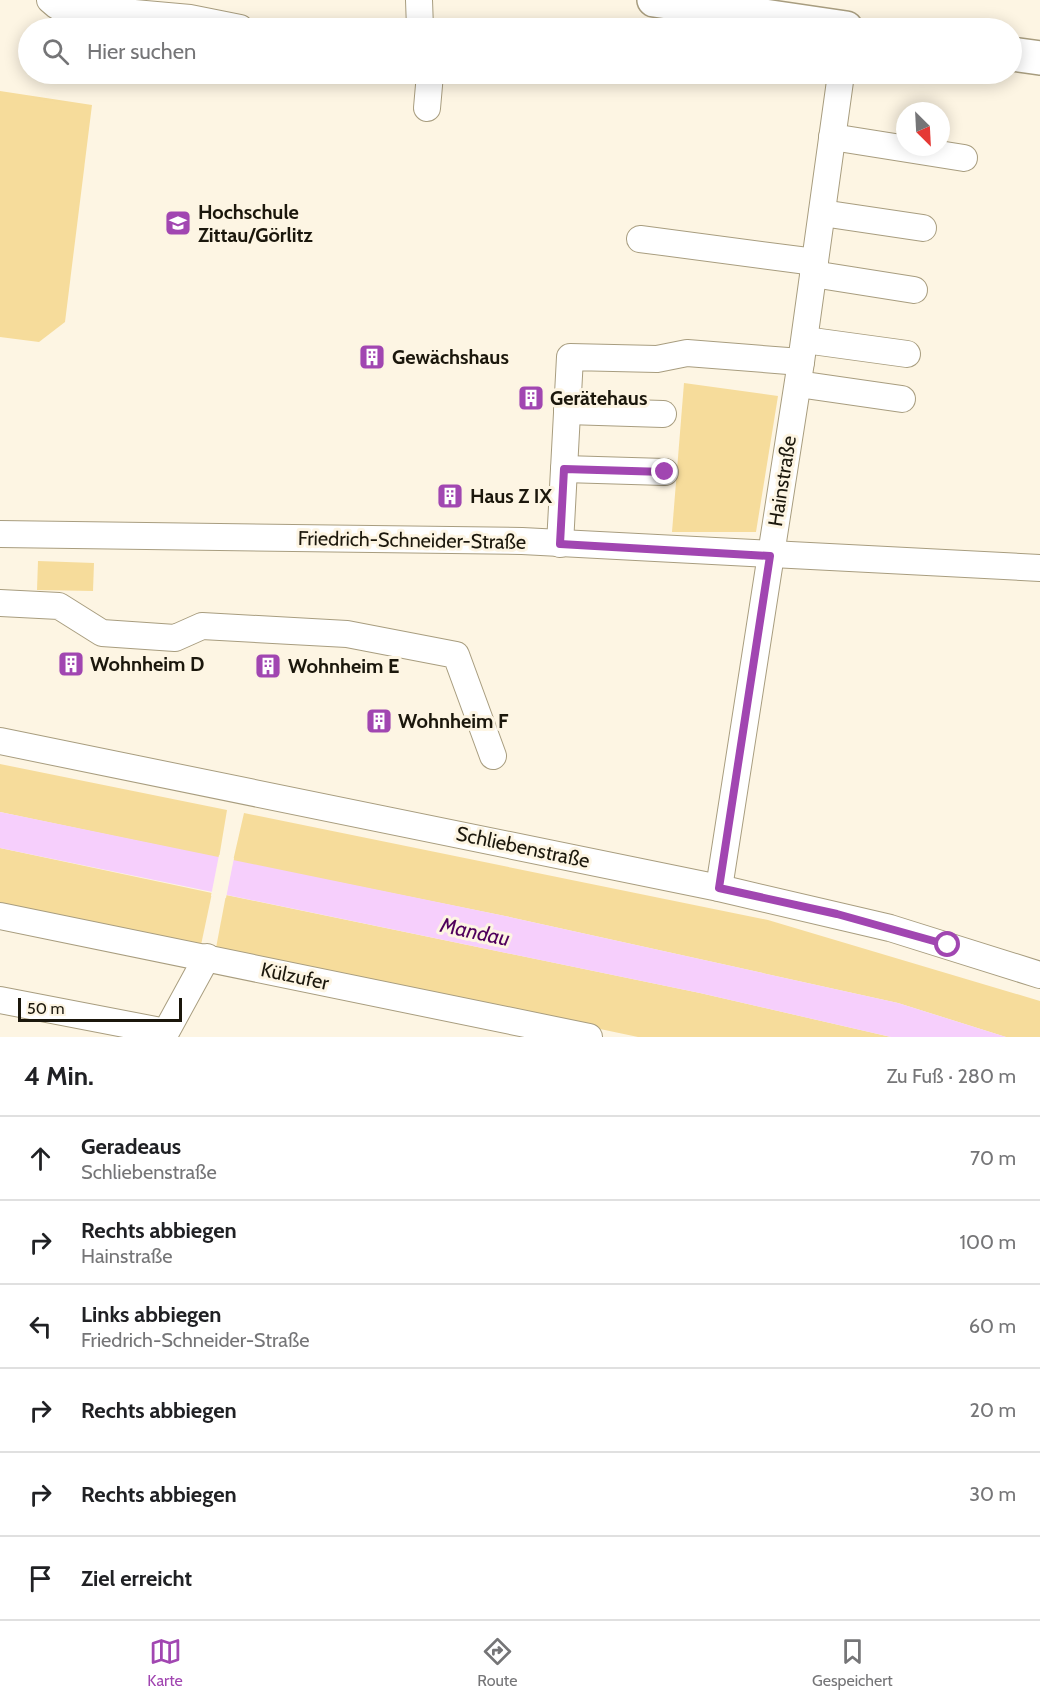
<!DOCTYPE html>
<html lang="de">
<meta charset="utf-8">
<style>
body{margin:0;font-family:Cabin,sans-serif;background:#f2f2f2;color:#202124}
.compass{position:absolute;left:896px;top:102px;width:54px;height:54px;border-radius:50%;background:#fff;box-shadow:0 3px 15px #0003;rotate:156deg}
.scale{position:absolute;left:18px;bottom:15px;width:164px;box-sizing:border-box;padding-left:6px;border:3px solid #1b170c;border-top:0;font-size:16px;line-height:21px;white-space:nowrap;color:#1b170c;-webkit-text-stroke:4px #fdf5e3;paint-order:stroke}
.stop{position:absolute;width:18px;height:18px;margin:-14px;border:4px solid #a146b1;border-radius:50%;background:#fff}
.stop.end{background:#a146b1;border-color:#fff;box-shadow:0 2px 6px #0008}
.list{margin:0;padding:0;list-style:none}
h2{display:flex;justify-content:space-between;align-items:center;height:78px;margin:0;padding:0 24px;font-size:26px}
h2 small{font-size:20px;font-weight:400;color:#757577}
.list li{display:grid;grid-template-columns:39px 1fr auto;gap:18px;align-items:center;box-sizing:border-box;height:84px;padding:0 24px;border-top:2px solid #e0e0e0}
.list b{display:block;font-size:22px;white-space:nowrap}
.list p{margin:0;font-size:20px;white-space:nowrap;color:#757577}
.list em{font-size:20px;font-style:normal;color:#757577}
.icon{flex:none;width:33px;height:33px;fill:none;stroke:currentColor;stroke-width:2;stroke-linecap:round;stroke-linejoin:round}
.map{position:relative;flex:none;width:1040px;height:1037px;overflow:hidden}
.search{position:absolute;background:#fff;box-shadow:0 3px 15px #0003;left:18px;right:18px;top:18px;height:66px;display:flex;align-items:center;gap:15px;box-sizing:border-box;padding:0 21px;border-radius:33px;color:#757577;font-size:22px}
.sheet{height:582px;background:#fff}
nav{display:flex;justify-content:space-around;align-items:center;box-sizing:border-box;height:84px;border-top:2px solid #e0e0e0;background:#fff;font-size:16px;color:#757577}
nav a{display:grid;justify-items:center;gap:3px}
nav .on{color:#a146b1}
.map>svg:first-child{display:block}
.green{fill:#f6dc9b}
.water{fill:#f6cffc}
.pier{fill:#fdf5e3}
.lines{fill:none;stroke-linecap:round;stroke-linejoin:round}
.minor-casing{stroke:#a89d7f;stroke-width:28}
.major-casing{stroke:#a89d7f;stroke-width:36}
.minor{stroke:#fff;stroke-width:26}
.major{stroke:#fff;stroke-width:33}
.route{stroke:#a146b1;stroke-width:8}
.labels{text-anchor:middle;stroke-width:6;stroke-linejoin:round;paint-order:stroke}
.poi-label{font-size:20px;font-weight:bold;fill:#1b170c;stroke:#fdf5e3;text-anchor:start}
.street-label{font-size:20px;fill:#1b170c;stroke:#fdf5e3}
.water-label{font-size:21px;font-style:italic;fill:#50005c;stroke:#fdf5e3}
</style>
<div class="map">
<svg width="1040" height="1037" viewBox="0 0 1040 1037">
<rect width="100%" height="100%" fill="#fdf5e3"/>
<g class="green">
<polygon points="0,91 92,105 65,322 39,342 0,337"/>
<polygon points="684,383 778,396 756,532 672,532"/>
<polygon points="38,561 94,563 93,591 37,590"/>
<polygon points="0,764 227,810 219,858 0,812"/>
<polygon points="244,813 768,920 1040,1001 1040,1037 1006,1037 898,1003 505,916 233,861"/>
<polygon points="0,848 212,893 201,945 0,903"/>
<polygon points="226,895 700,993 891,1037 638,1037 216,948"/>
</g>
<polygon class="water" points="0,812 505,916 898,1003 1006,1037 891,1037 700,993 0,848"/>
<polygon class="pier" points="219,855 234,858 226,898 211,896"/>
<g class="lines">
<defs>
<g id="minor">
<polyline points="50,0 57,6 190,18 240,28"/>
<polyline points="419,0 420,28"/>
<polyline points="427,108 430,74"/>
<polyline points="832,137 964,158"/>
<polyline points="822,213 923,228"/>
<polyline points="640,239 815,262"/>
<polyline points="813,274 914,290"/>
<polyline points="805,340 907,354"/>
<polyline points="798,384 902,399"/>
<polyline points="567,411 663,414"/>
<polyline points="564,469 665,472"/>
<polyline points="0,534 522,541 1040,568"/>
<polyline points="560,544 570,357 657,359 687,353 801,362"/>
<polyline points="0,603 59,606 102,633 175,638 202,626 347,634 456,655 493,756"/>
<polyline points="0,741 719,888 890,928 1040,975"/>
<polyline points="719,888 801,362 841,74"/>
<polyline points="0,916 589,1037"/>
<polyline points="0,1000 166,1032 207,957"/>
</g>
<g id="major">
<polyline points="654,0 846,28"/>
<polyline points="1012,54 1040,58"/>
</g>
</defs>
<use href="#minor" class="minor-casing"/>
<use href="#major" class="major-casing"/>
<use href="#minor" class="minor"/>
<use href="#major" class="major"/>
</g>
<g class="lines">
<polyline class="route" points="665,472 564,469 560,544 770,556 719,888 837,914 948,945"/>
</g>
<defs>
<symbol id="university-square" viewBox="-11 -11 22 22"><rect x="-9" y="-9" width="18" height="18" rx="4" fill="#a146b1" stroke="#fdf5e3"/><path d="M0-5L7-2L0 1L-7-2ZM-4 1L0 2.5L4 1V4Q0 6-4 4Z" fill="#fff"/></symbol>
<symbol id="building-square" viewBox="-11 -11 22 22"><rect x="-9" y="-9" width="18" height="18" rx="4" fill="#a146b1" stroke="#fdf5e3"/><path d="M-4-6H4V6H1V3H-1V6H-4ZM-2.5-4.3h1.7v1.8h-1.7ZM.8-4.3h1.7v1.8H.8ZM-2.5-1h1.7V.8h-1.7ZM.8-1h1.7V.8H.8Z" fill="#fff"/></symbol>
</defs>
<g fill-rule="evenodd">
<use href="#university-square" x="163" y="208" width="30" height="30"/>
<use href="#building-square" x="357" y="342" width="30" height="30"/>
<use href="#building-square" x="516" y="383" width="30" height="30"/>
<use href="#building-square" x="435" y="481" width="30" height="30"/>
<use href="#building-square" x="56" y="649" width="30" height="30"/>
<use href="#building-square" x="253" y="651" width="30" height="30"/>
<use href="#building-square" x="364" y="706" width="30" height="30"/>
</g>
<g class="labels">
<g class="poi-label">
<text x="198" y="219">Hochschule<tspan x="198" dy="23">Zittau/Görlitz</tspan></text>
<text x="392" y="364">Gewächshaus</text>
<text x="550" y="405">Gerätehaus</text>
<text x="470" y="503">Haus Z IX</text>
<text x="90" y="671">Wohnheim D</text>
<text x="288" y="673">Wohnheim E</text>
<text x="398" y="728">Wohnheim F</text>
</g>
<g class="street-label">
<text transform="translate(782 481) rotate(-81)" y="7">Hainstraße</text>
<text transform="translate(412 540) rotate(1)" y="7">Friedrich-Schneider-Straße</text>
<text transform="translate(523 847) rotate(12)" y="7">Schliebenstraße</text>
<text transform="translate(295 976) rotate(12)" y="7">Külzufer</text>
</g>
<g class="water-label">
<text transform="translate(475 932) rotate(12)" y="7">Mandau</text>
</g>
</g>
</svg>
<svg class="compass" viewBox="-18 -18 36 36"><path d="M0-13l5 13h-10z" fill="#e53935"/><path d="M0 13l5-13h-10z" fill="#757577"/></svg>
<div class="scale">50 m</div>
<div class="stop" style="left:948px;top:945px"></div>
<div class="stop end" style="left:665px;top:472px"></div>
<div class="search"><svg class="icon" aria-label="search" viewBox="0 0 24 24"><circle cx="10" cy="10" r="6"/><path d="M15 15l6 6"/></svg>Hier suchen</div>
</div>
<section class="sheet">
<h2>4 Min.<small>Zu Fuß · 280 m</small></h2>
<ul class="list">
<li><svg class="icon" aria-label="ahead" viewBox="0 0 24 24"><path d="M12 20V5M6 11l6-6 6 6"/></svg><div><b>Geradeaus</b><p>Schliebenstraße</p></div><em>70 m</em></li>
<li><svg class="icon" aria-label="right" viewBox="0 0 24 24"><path d="M7 20v-9h11M14 6l5 5-5 5"/></svg><div><b>Rechts abbiegen</b><p>Hainstraße</p></div><em>100 m</em></li>
<li><svg class="icon" aria-label="left" viewBox="0 0 24 24"><path d="M17 20v-9H6M10 6l-5 5 5 5"/></svg><div><b>Links abbiegen</b><p>Friedrich-Schneider-Straße</p></div><em>60 m</em></li>
<li><svg class="icon" aria-label="right" viewBox="0 0 24 24"><path d="M7 20v-9h11M14 6l5 5-5 5"/></svg><div><b>Rechts abbiegen</b></div><em>20 m</em></li>
<li><svg class="icon" aria-label="right" viewBox="0 0 24 24"><path d="M7 20v-9h11M14 6l5 5-5 5"/></svg><div><b>Rechts abbiegen</b></div><em>30 m</em></li>
<li><svg class="icon" aria-label="arrive" viewBox="0 0 24 24"><path d="M6 21V4h12l-3 4 3 4H6"/></svg><div><b>Ziel erreicht</b></div></li>
</ul>
</section>
<nav>
<a class="on"><svg class="icon" aria-label="map" viewBox="0 0 24 24"><path d="M3 6l6-2 6 2 6-2v14l-6 2-6-2-6 2zM9 4v14M15 6v14"/></svg>Karte</a>
<a><svg class="icon" aria-label="directions" viewBox="0 0 24 24"><path d="M12 3l9 9-9 9-9-9zM9 14v-3h6M13 9l2 2-2 2"/></svg>Route</a>
<a><svg class="icon" aria-label="saved" viewBox="0 0 24 24"><path d="M7 4h10v16l-5-4-5 4z"/></svg>Gespeichert</a>
</nav>
